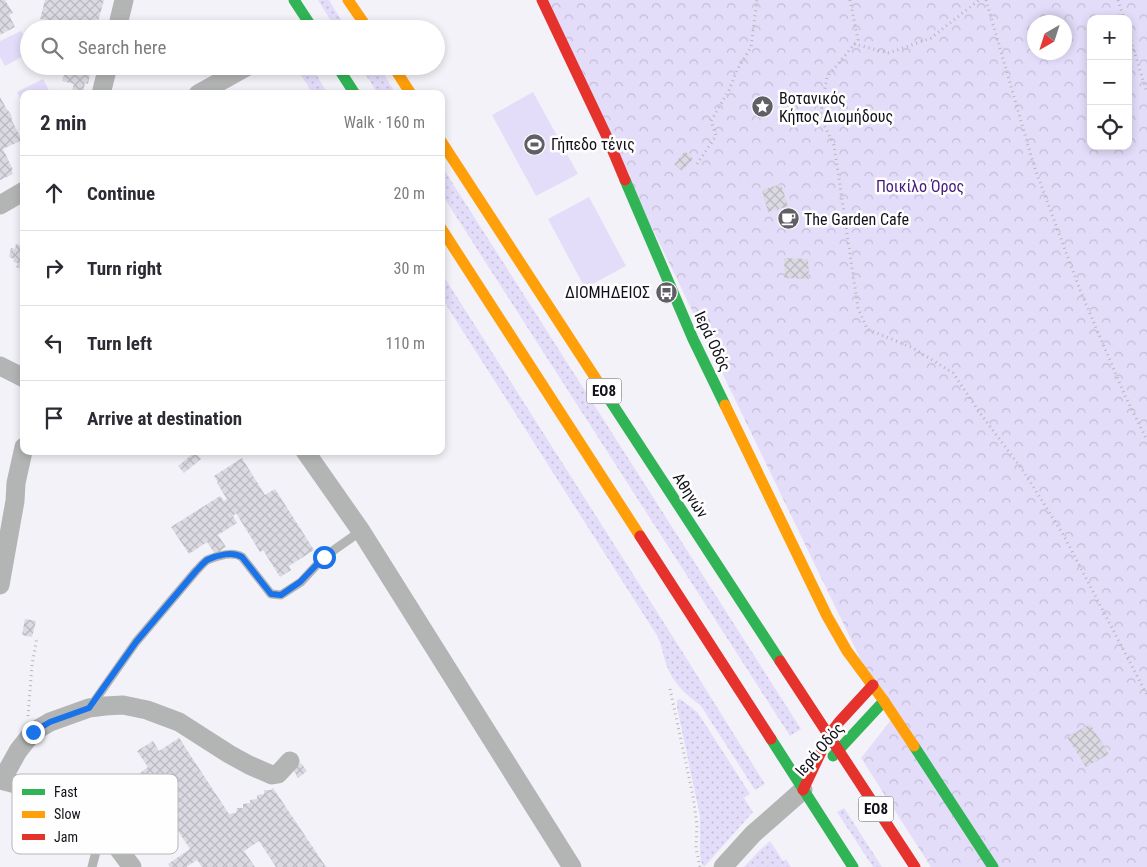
<!DOCTYPE html>
<meta charset="utf-8">
<style>
body{margin:0;font-family:"Roboto Condensed",sans-serif;background:#f2f2f3;color:#2b2b33}
.controls{position:absolute;right:15px;top:15px;display:grid;overflow:hidden;border-radius:10px;box-shadow:0 2px 8px #0003}
.controls button{width:45px;height:45px;display:grid;place-items:center;padding:0;border:0;border-bottom:1px solid #e1e1e2;background:#fff;color:#2b2b33;font:25px sans-serif}
.compass{position:absolute;left:1027px;top:15px;width:45px;height:45px;border-radius:50%;background:#fff;box-shadow:0 2px 8px #0003;rotate:219deg}
.stop{position:absolute;width:15px;height:15px;margin:-11px;border:4px solid #1a73e8;border-radius:50%;background:#fff}
.stop.end{background:#1a73e8;border-color:#fff;box-shadow:0 1px 5px #0008}
.list{margin:0;padding:0;list-style:none}
h2{display:flex;justify-content:space-between;align-items:center;height:65px;margin:0;padding:0 20px;font-size:21px}
h2 small{font-size:16px;font-weight:400;color:#7c7c81}
.list li{display:grid;grid-template-columns:32px 1fr auto;gap:15px;align-items:center;box-sizing:border-box;height:75px;padding:0 20px;border-top:1px solid #e1e1e2}
.list b{display:block;font-size:19px;white-space:nowrap}
.list em{font-size:16px;font-style:normal;color:#7c7c81}
.icon{flex:none;width:28px;height:28px;fill:none;stroke:currentColor;stroke-width:2;stroke-linecap:round;stroke-linejoin:round}
.map{position:relative;flex:none;width:1147px;height:867px;overflow:hidden}
.search{position:absolute;background:#fff;box-shadow:0 2px 8px #0003;left:20px;top:20px;width:425px;height:55px;display:flex;align-items:center;gap:12px;box-sizing:border-box;padding:0 18px;border-radius:28px;color:#7c7c81;font-size:19px}
.panel{position:absolute;background:#fff;box-shadow:0 2px 8px #0003;left:20px;top:90px;width:425px;height:365px;border-radius:10px}
.map>svg:first-child{display:block}
.grass{fill:url(#grass-dots)}
.forest{fill:url(#forest-crowns);fill-rule:evenodd}
.garden{fill:#e4ddfa}
.building{fill:url(#building-cross-hatch)}
.lines{fill:none;stroke-linecap:round;stroke-linejoin:round}
.path{stroke:#b7b6b8;stroke-width:3;stroke-dasharray:1 4;stroke-linecap:butt}
.lane{stroke:#b3b4b4;stroke-width:9}
.street{stroke:#b3b4b4;stroke-width:19}
.fast{stroke:#30b455;stroke-width:11}
.slow{stroke:#ff9f0a;stroke-width:11}
.jam{stroke:#e5322d;stroke-width:11}
.route{stroke:#1a73e8;stroke-width:6}
.labels{text-anchor:middle;stroke-width:5;stroke-linejoin:round;paint-order:stroke}
.shield{fill:#fefefe;stroke:#59575d;stroke-width:1}
.shield-label{font-size:15px;font-weight:bold;fill:#121018}
.poi-label{font-size:16px;fill:#121018;stroke:#fefefe;text-anchor:start}
.park-label{font-size:16px;fill:#441a7b;stroke:#fefefe}
.street-label{font-size:16px;fill:#121018;stroke:#fefefe}
.key{fill:#fefefe;stroke:#b7b7b9;stroke-width:1}
.key-label{font-size:14px;fill:#121018}
</style>
<div class="map">
<svg width="1147" height="867" viewBox="0 0 1147 867">
<defs>
<pattern id="grass-dots" width="8" height="8" patternUnits="userSpaceOnUse" patternTransform="scale(1.25)"><rect width="8" height="8" fill="#e4ddfa"/><path d="M2 2h.1M6 6h.1" fill="none" stroke="#c3bdd6" stroke-width="1.8" stroke-linecap="round"/></pattern>
<pattern id="forest-crowns" width="20" height="18" patternUnits="userSpaceOnUse" patternTransform="scale(1.25)"><rect width="20" height="18" fill="#e4ddfa"/><path d="M2 6a3 3 0 1 1 6 0M12 15a3 3 0 1 1 6 0" fill="none" stroke="#c3bdd6"/></pattern>
<pattern id="building-cross-hatch" width="8" height="8" patternUnits="userSpaceOnUse" patternTransform="scale(1.25)"><rect width="8" height="8" fill="#dbd9e1"/><path d="M0 0l8 8M0 8l8-8" fill="none" stroke="#bbb9c0"/></pattern>
</defs>
<rect width="100%" height="100%" fill="#f3f2f8"/>
<g class="grass">
<polygon points="318,0 329,0 340,18 351,29 336,29"/>
<polygon points="295,66 311,66 328,94 313,94"/>
<polygon points="360,66 379,66 396,94 378,94"/>
<polygon points="441,165 801,729 790,736 441,193"/>
<path d="M441 272 685 656 765 784 755 790 701 706C685 694 673 683 666 664 663 655 662 646 658 637L441 297Z"/>
<polygon points="680,699 691,707 698,713 750,794 744,798 753,812 704,867 701,862 700,854 700,816 677,707 677,700"/>
<polygon points="844,808 882,867 873,867 837,812"/>
<polygon points="770,841 783,861 786,859 791,867 744,867 760,850"/>
</g>
<path class="forest" d="M542 0H1147V867H931L861 758 894 716 873 685ZM1091 19H1128V146H1091ZM1034 22H1064V52H1034Z"/>
<g class="garden">
<polygon points="21,31 29,46 29,53 5,66 0,57 0,41"/>
<polygon points="43,79 51,94 24,94 24,106 17,92"/>
<polygon points="533,92 578,174 536,196 492,115"/>
<polygon points="589,197 626,266 585,288 548,219"/>
</g>
<g class="building">
<polygon points="0,0 5,0 13,13 9,15 15,27 0,35"/>
<polygon points="45,0 104,0 96,29 71,29 54,24 54,22 40,19"/>
<polygon points="55,66 92,66 88,84 85,83 83,93 72,91 74,84 62,81 64,75 59,74 60,68"/>
<polygon points="0,97 6,108 11,114 12,121 22,140 3,149 13,170 11,171 13,174 0,180"/>
<polygon points="685,151 693,159 682,171 674,164"/>
<polygon points="781,184 788,206 768,212 762,190"/>
<polygon points="16,244 24,246 24,274 21,273 22,269 16,267 18,263 13,262 14,259 9,257 11,248 15,249"/>
<polygon points="784,258 808,259 809,279 785,278"/>
<polygon points="195,452 201,459 184,473 178,466"/>
<polygon points="242,458 265,495 275,489 314,550 289,566 291,570 280,577 263,550 260,552 236,513 233,516 237,523 218,535 226,547 215,554 207,542 189,554 171,527 220,496 224,501 227,499 217,483 218,482 214,476"/>
<polygon points="25,619 36,621 32,637 22,635"/>
<polygon points="1090,724 1109,754 1086,767 1067,737"/>
<polygon points="179,738 229,814 236,813 237,808 243,808 243,804 250,803 250,800 257,799 257,795 264,794 264,790 271,790 273,788 326,867 276,867 259,841 244,851 255,867 202,867 197,860 186,867 170,867 168,864 190,849 140,773 148,767 137,751 153,741 159,751"/>
<polygon points="301,763 307,771 298,778 292,768"/>
</g>
<g class="lines">
<g class="path">
<polyline points="850,0 858,40 827,77 820,117 834,145 858,308 867,329 913,348 953,373 980,413 1024,472 1064,536 1147,695"/>
<polyline points="986,0 1034,166 1080,290 1126,398 1147,440"/>
<polyline points="1118,0 1124,19"/>
<polyline points="1128,31 1147,93"/>
<polyline points="854,44 889,53 931,38 979,0"/>
<polyline points="697,164 716,136 711,121 729,90 737,70 751,47 757,0"/>
<polyline points="670,689 693,796 697,825 696,848 700,867"/>
<polyline points="28,716 32,665 37,637"/>
</g>
<g class="lane">
<path d="M91 706 136 642 196 571C199 568 203 563 207 560 217 556 233 551 242 557L271 594 281 595 301 582 324 557 361 531"/>
<polyline points="92,867 102,829"/>
</g>
<g class="street">
<polyline points="117,29 124,0"/>
<polyline points="101,94 108,66"/>
<polyline points="198,94 248,66"/>
<polyline points="0,205 24,191"/>
<polyline points="0,366 24,378"/>
<polyline points="305,451 361,531 572,867"/>
<polyline points="0,585 15,501 16,483 24,447"/>
<polyline points="0,780 73,799 87,805 97,814 103,828 132,867"/>
<polyline points="2,780 18,751 33,732 50,722 89,708 105,706 123,705 147,710 179,722 229,754 249,765 272,775 278,774 290,761"/>
<polyline points="723,867 753,834 803,790"/>
</g>
<g class="fast">
<polyline points="294,0 313,29"/>
<polyline points="337,66 355,94"/>
<polyline points="625,180 693,339 725,405"/>
<polyline points="598,382 780,661"/>
<polyline points="771,739 853,867"/>
<polyline points="914,746 993,867"/>
<polyline points="833,756 884,701"/>
</g>
<g class="slow">
<polyline points="348,0 368,29"/>
<polyline points="393,66 411,94"/>
<polyline points="441,141 598,382"/>
<polyline points="441,228 640,536"/>
<polyline points="725,405 827,616 847,651 884,701 914,746"/>
</g>
<g class="jam">
<polyline points="542,0 607,137 625,180"/>
<polyline points="640,536 771,739"/>
<polyline points="780,661 915,867"/>
<polyline points="803,790 829,735 839,722 873,685"/>
</g>
</g>
<g class="lines">
<path class="route" d="M33 732 50 722 89 708 136 642 196 571C199 568 203 563 207 560 217 555 233 551 242 557L271 594 281 595 300 582 324 557"/>
</g>
<defs>
<symbol id="sight-disc" viewBox="-11 -11 22 22"><circle r="9.5" fill="#615f66" stroke="#fefefe"/><path d="M0-6L1.8-2.2L6-1.7L2.9 1.2L3.7 5.4L0 3.3L-3.7 5.4L-2.9 1.2L-6-1.7L-1.8-2.2Z" fill="#fff"/></symbol>
<symbol id="stadium-disc" viewBox="-11 -11 22 22"><circle r="9.5" fill="#615f66" stroke="#fefefe"/><path d="M0-5a6.5 5 0 1 0 0 10a6.5 5 0 1 0 0-10ZM-3.5-1.8h7v3.6h-7Z" fill="#fff"/></symbol>
<symbol id="cafe-disc" viewBox="-11 -11 22 22"><circle r="9.5" fill="#615f66" stroke="#fefefe"/><path d="M-5.5-4.5H6V0H3Q3 3.5 0 3.5H-2.5Q-5.5 3.5-5.5 0ZM3-3.2v2h1.7v-2ZM-6 4.5H4V6H-6Z" fill="#fff"/></symbol>
<symbol id="bus-disc" viewBox="-11 -11 22 22"><circle r="9.5" fill="#615f66" stroke="#fefefe"/><path d="M-5-6H5V4H4V6H2V4H-2V6H-4V4H-5ZM-3.5-4V0h7V-4ZM-3.5 1.2v1.5H-2V1.2ZM2 1.2v1.5H3.5V1.2Z" fill="#fff"/></symbol>
</defs>
<g fill-rule="evenodd">
<use href="#sight-disc" x="750" y="94" width="25" height="25"/>
<use href="#stadium-disc" x="522" y="132" width="25" height="25"/>
<use href="#cafe-disc" x="776" y="206" width="25" height="25"/>
<use href="#bus-disc" x="654" y="280" width="25" height="25"/>
</g>
<g class="labels">
<g class="shield">
<rect x="586.5" y="378.5" width="35" height="25" rx="4"/>
<rect x="858.5" y="796.5" width="35" height="25" rx="4"/>
</g>
<g class="shield-label">
<text x="604" y="396">ΕΟ8</text>
<text x="876" y="814">ΕΟ8</text>
</g>
<g class="poi-label">
<text x="779" y="104">Βοτανικός<tspan x="779" dy="18">Κήπος Διομήδους</tspan></text>
<text x="551" y="150">Γήπεδο τένις</text>
<text x="804" y="225">The Garden Cafe</text>
<text x="650" y="298" text-anchor="end">ΔΙΟΜΗΔΕΙΟΣ</text>
</g>
<g class="park-label">
<text x="920" y="192">Ποικίλο Όρος</text>
</g>
<g class="street-label">
<text transform="translate(713 341) rotate(65)" y="6">Ιερά Οδός</text>
<text transform="translate(691 495) rotate(57)" y="6">Αθηνών</text>
<text transform="translate(819 749) rotate(-49)" y="6">Ιερά Οδός</text>
</g>
</g>
<rect x="12" y="774" width="166" height="80" rx="8" class="key"/>
<rect x="22" y="789" width="23" height="6" fill="#30b455"/>
<rect x="22" y="811" width="23" height="7" fill="#ff9f0a"/>
<rect x="22" y="834" width="23" height="6" fill="#e5322d"/>
<g class="key-label">
<text x="54" y="797">Fast</text>
<text x="54" y="819">Slow</text>
<text x="54" y="842">Jam</text>
</g>
</svg>
<div class="controls">
<button>+</button>
<button>−</button>
<button><svg class="icon" aria-label="locate" viewBox="0 0 24 24"><circle cx="12" cy="12" r="6"/><path d="M12 2v4M12 18v4M2 12h4M18 12h4"/></svg></button>
</div>
<svg class="compass" viewBox="-18 -18 36 36"><path d="M0-13l5 13h-10z" fill="#e53935"/><path d="M0 13l5-13h-10z" fill="#7c7c81"/></svg>
<div class="stop" style="left:324px;top:557px"></div>
<div class="stop end" style="left:33px;top:732px"></div>
<div class="search"><svg class="icon" aria-label="search" viewBox="0 0 24 24"><circle cx="10" cy="10" r="6"/><path d="M15 15l6 6"/></svg>Search here</div>
<section class="panel">
<h2>2 min<small>Walk · 160 m</small></h2>
<ul class="list">
<li><svg class="icon" aria-label="ahead" viewBox="0 0 24 24"><path d="M12 20V5M6 11l6-6 6 6"/></svg><div><b>Continue</b></div><em>20 m</em></li>
<li><svg class="icon" aria-label="right" viewBox="0 0 24 24"><path d="M7 20v-9h11M14 6l5 5-5 5"/></svg><div><b>Turn right</b></div><em>30 m</em></li>
<li><svg class="icon" aria-label="left" viewBox="0 0 24 24"><path d="M17 20v-9H6M10 6l-5 5 5 5"/></svg><div><b>Turn left</b></div><em>110 m</em></li>
<li><svg class="icon" aria-label="arrive" viewBox="0 0 24 24"><path d="M6 21V4h12l-3 4 3 4H6"/></svg><div><b>Arrive at destination</b></div></li>
</ul>
</section>
</div>
